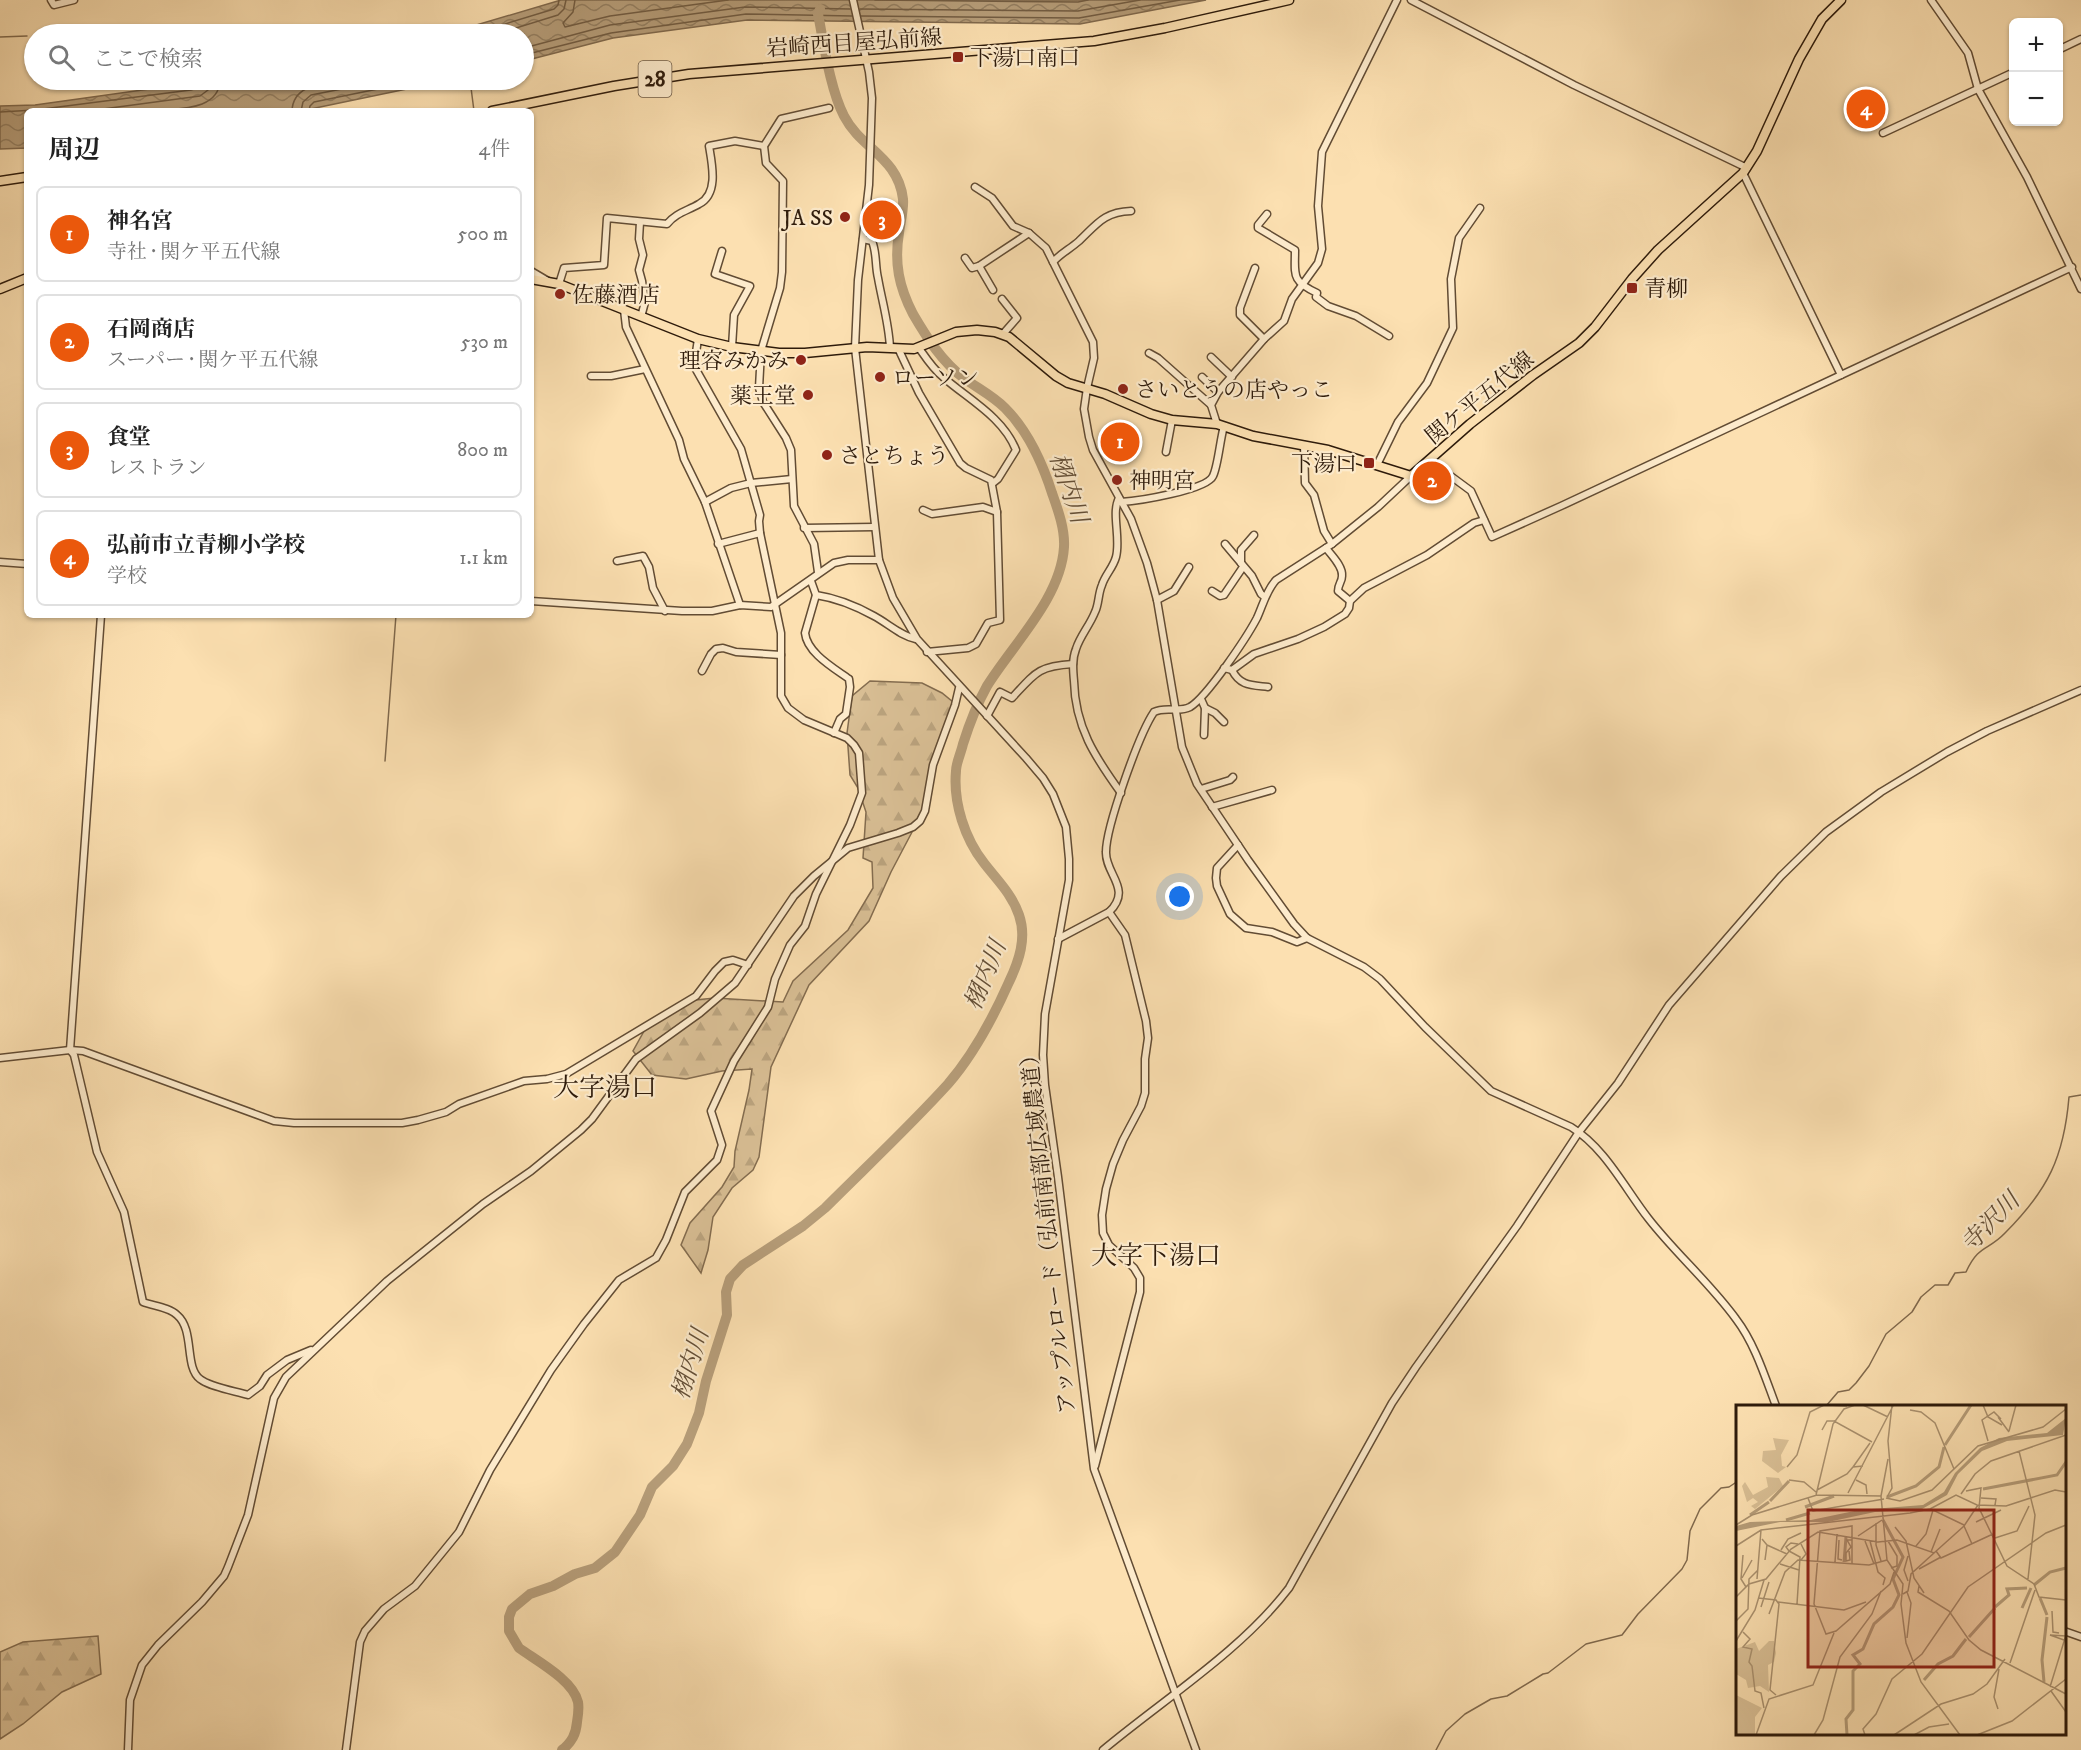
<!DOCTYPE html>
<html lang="ja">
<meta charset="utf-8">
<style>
body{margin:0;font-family:"IM FELL DW Pica","Noto Serif JP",serif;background:#f2f2f2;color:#222}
.controls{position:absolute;right:18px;top:18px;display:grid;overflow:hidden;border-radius:9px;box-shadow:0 2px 4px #0004}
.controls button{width:54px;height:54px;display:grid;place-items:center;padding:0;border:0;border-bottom:2px solid #e0e0e0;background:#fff;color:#222;font:30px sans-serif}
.you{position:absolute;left:1180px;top:897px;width:21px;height:21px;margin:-15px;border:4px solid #fff;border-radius:50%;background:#1a73e8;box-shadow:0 0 0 9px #1a73e833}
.badge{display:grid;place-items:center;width:39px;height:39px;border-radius:50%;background:#ea580c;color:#fff;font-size:20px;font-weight:700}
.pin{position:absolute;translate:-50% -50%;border:3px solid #fff;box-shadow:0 2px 6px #0006}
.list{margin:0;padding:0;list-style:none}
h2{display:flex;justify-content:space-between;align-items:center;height:78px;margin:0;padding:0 24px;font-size:26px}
h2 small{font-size:20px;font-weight:400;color:#767676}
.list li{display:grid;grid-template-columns:39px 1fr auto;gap:18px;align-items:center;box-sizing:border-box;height:96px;margin:0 12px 12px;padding:0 12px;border:2px solid #e0e0e0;border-radius:9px}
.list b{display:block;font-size:22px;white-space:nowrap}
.list p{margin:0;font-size:20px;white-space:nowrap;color:#767676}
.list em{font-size:20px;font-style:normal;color:#767676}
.icon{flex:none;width:33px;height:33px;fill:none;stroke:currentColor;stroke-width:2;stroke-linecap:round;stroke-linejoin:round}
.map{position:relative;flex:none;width:2081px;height:1750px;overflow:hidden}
.search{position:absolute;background:#fff;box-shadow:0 2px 4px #0004;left:24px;top:24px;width:510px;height:66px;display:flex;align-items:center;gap:15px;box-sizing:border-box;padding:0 21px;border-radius:33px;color:#767676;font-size:22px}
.panel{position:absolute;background:#fff;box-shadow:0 2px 4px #0004;left:24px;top:108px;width:510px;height:510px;border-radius:9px}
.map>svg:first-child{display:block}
.forest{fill:url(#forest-firs);stroke:#846d50;stroke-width:1.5}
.water{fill:url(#water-waves);stroke:#80694d;stroke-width:1.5}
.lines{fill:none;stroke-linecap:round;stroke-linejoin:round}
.shore{stroke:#725c42;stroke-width:1.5}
.stream{stroke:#80694d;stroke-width:1.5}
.river{stroke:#b69d79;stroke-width:10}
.minor-casing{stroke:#624c34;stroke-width:9}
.major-casing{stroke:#2e1b0b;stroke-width:11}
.minor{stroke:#fdebcc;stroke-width:6}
.major{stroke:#fce0b1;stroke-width:8}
.poi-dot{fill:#8f2418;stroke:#fdebcc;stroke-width:2}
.labels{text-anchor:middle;stroke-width:4.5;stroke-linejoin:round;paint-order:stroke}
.shield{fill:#fdebcc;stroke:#6c5945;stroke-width:1.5}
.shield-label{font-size:21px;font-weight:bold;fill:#2e1b0b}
.street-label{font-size:22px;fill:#2e1b0b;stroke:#fdebcc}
.poi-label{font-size:22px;fill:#2e1b0b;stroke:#fdebcc;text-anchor:start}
.water-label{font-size:24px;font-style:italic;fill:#644f37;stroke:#fdebcc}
.quarter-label{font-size:26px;fill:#2e1b0b;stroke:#fdebcc}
.inset-river{fill:none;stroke:#b69d79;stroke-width:3}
.inset-road{fill:none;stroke:#aa916f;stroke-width:1.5}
.view{fill:#8f2418;fill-opacity:0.15;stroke:#8f2418;stroke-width:3}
.inset-edge{fill:none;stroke:#2e1b0b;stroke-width:3}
</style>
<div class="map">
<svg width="2081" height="1750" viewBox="0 0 2081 1750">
<defs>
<pattern id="forest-firs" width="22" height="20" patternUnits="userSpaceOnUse" patternTransform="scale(1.5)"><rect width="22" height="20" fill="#d9bf95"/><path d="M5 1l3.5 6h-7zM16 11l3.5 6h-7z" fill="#bba47f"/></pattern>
<pattern id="water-waves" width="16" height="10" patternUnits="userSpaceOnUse" patternTransform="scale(1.5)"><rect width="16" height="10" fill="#b69d79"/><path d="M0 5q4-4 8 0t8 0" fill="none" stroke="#947f61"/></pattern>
</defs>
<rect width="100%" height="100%" fill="#fce0b1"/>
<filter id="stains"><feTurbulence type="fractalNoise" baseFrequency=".00333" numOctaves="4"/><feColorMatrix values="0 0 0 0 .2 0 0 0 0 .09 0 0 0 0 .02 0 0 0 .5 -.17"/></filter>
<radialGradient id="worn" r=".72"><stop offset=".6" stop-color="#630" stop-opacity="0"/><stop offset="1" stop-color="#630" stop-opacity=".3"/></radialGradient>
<g class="forest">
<polygon points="870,681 922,683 942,693 953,702 921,815 891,872 869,921 809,985 771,1067 759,1157 753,1170 732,1188 713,1217 708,1250 701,1273 681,1245 690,1223 722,1187 734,1167 735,1151 749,1090 752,1069 722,1071 686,1079 652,1075 633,1051 648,1024 685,1001 715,998 783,1002 793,981 848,930 873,888 872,862 863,858 866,812 858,788 850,775 847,733 852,696"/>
<polygon points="98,1636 101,1674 62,1692 23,1724 0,1739 0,1652 23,1642"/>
</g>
<g class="water">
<polygon points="561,0 1206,0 1080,24 747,20 613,38 524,61 524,34 446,34"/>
<polygon points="214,80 450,80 301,111 27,111 27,148 0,149 0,106 35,105"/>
</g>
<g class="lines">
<g class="shore">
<polyline points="575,0 573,12 563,23 565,27 610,16 728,0"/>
<polyline points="875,0 1078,2 1088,0"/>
<polyline points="860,9 1078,11 1140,0"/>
<polyline points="861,16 1079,18 1180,0"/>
<polyline points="472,34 554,9 558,5 559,0"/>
<polyline points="497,34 558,15 564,9 566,0"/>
<polyline points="524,48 610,25 745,7 850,9"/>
<polyline points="524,55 611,33 746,14 852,16"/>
<polyline points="88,111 200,96 208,90 211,80"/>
<path d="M155 111C178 108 219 111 220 80"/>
<path d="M292 111C293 84 323 84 344 80"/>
<polyline points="301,111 303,102 311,95 388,80"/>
<polyline points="309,111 310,106 314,102 422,80"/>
<polyline points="0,112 35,110 191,90 201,87 204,80"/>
</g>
<g class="stream">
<polyline points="0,37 27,36"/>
<polyline points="470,80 474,111"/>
<polyline points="385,761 396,615"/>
<path d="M1826 1406 1838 1392 1849 1390 1856 1383 1869 1366 1886 1334 1912 1312 1921 1297 1935 1285H1948L1955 1273 1966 1272C1979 1244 1988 1251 2005 1233 2048 1190 2064 1157 2069 1097L2081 1095"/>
<polyline points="1436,1750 1446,1731 1465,1714 1491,1699 1507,1696 1543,1674 1548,1673 1586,1644 1622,1635 1638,1614 1682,1569 1687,1560 1690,1531 1700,1509 1721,1488 1729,1487 1738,1481"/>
</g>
<path class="river" d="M562 1750C572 1742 576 1734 577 1722 578 1716 579 1708 578 1702 573 1680 537 1661 519 1648L509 1631V1617L512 1609 530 1594 553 1586 575 1574 595 1568 615 1552 640 1515 652 1487 673 1466 687 1444 699 1413 706 1381 727 1315 726 1292 730 1279 743 1265 803 1226 825 1208C866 1167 909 1127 948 1084 974 1054 993 1018 1009 982 1019 961 1027 938 1019 915 1012 894 997 880 984 863 965 839 953 803 956 771 956 763 961 753 963 744 969 725 977 704 987 686 1013 644 1061 598 1064 547 1065 529 1058 510 1052 493 1042 462 1028 431 1005 408 993 396 979 389 965 379 942 362 927 338 913 314 899 287 894 263 899 233 900 223 904 210 903 199 898 157 861 149 844 116 830 89 824 44 818 14L820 9"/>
<defs>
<g id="minor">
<polyline points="51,0 54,5 74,0"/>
<polyline points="853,0 869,72 872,98 869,185 858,280 855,348 879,560 893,598 917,639 1026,758 1043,778 1053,794 1066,827 1069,859 1069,880 1045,1014 1043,1055 1045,1085 1058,1177 1094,1469 1196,1750"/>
<polyline points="1411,0 1574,85 1747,168"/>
<polyline points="1931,0 1968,53 1978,89 2027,177 2081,289"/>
<polyline points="2058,50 2081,39"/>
<polyline points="1883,133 2014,72"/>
<polyline points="1743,173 1841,375"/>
<path d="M975 187 992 198 1013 226 1029 233 1046 248 1093 342 1094 358 1087 388 1084 409 1089 437 1093 450 1131 519 1147 563 1157 600 1182 747 1197 784 1248 860 1294 924 1307 938 1364 967 1380 979 1425 1027 1491 1091 1571 1127C1605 1148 1624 1187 1648 1218 1675 1253 1710 1283 1736 1319 1755 1344 1765 1377 1776 1406"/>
<path d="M1267 214 1258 225V228L1295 250C1295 275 1291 281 1317 293L1316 297 1328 306 1356 316 1389 336"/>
<polyline points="640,222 639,239 643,255 639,270 642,281 645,302 641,317"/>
<path d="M863 239 872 241C877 253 875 266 878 278 882 301 889 324 890 348"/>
<polyline points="722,251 715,274 750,286 734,315 732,347"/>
<polyline points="965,258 972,268 979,266 993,290"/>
<path d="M1053 262C1061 253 1070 249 1079 241 1097 224 1104 212 1131 211"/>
<polyline points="979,266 1029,233"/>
<polyline points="1255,268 1240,308 1240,315 1264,339"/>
<polyline points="531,271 548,281"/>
<path d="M559 284 564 268 604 265 607 218 667 224C676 213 687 211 699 204 719 194 712 164 709 146L735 141 764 146"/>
<polyline points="1002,299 1017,318 1003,334"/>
<polyline points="624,310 626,327 679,440 684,459 705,502 740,605"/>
<polyline points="898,348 919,393 960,463 966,468 991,480 997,512 1000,620 988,623 976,644 968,648 927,652"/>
<path d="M919 348C926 358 933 369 943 377 968 399 1003 417 1016 450L998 479 993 483"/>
<polyline points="1149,353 1158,358 1211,405"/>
<polyline points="1211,357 1232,377"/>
<polyline points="591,376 611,376 645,369"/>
<polyline points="1202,377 1218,392"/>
<polyline points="1217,424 1211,405 1218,392 1264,339 1284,321 1292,299 1318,263 1322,249 1318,206 1322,152 1397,0"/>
<polyline points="1304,445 1305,483 1314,495 1324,531 1332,544"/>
<polyline points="1166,452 1172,420"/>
<polyline points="1429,460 1471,491 1492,537 1561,506 2072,267"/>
<polyline points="1377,465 1398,422 1427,383 1453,328 1451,279 1459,238 1480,208"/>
<path d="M1119 498C1111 513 1121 538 1116 557 1113 568 1105 575 1102 585 1098 594 1099 604 1095 612 1090 625 1080 636 1076 649 1072 659 1073 670 1074 681 1075 727 1095 757 1121 793"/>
<polyline points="705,502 731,488 751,483 792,479"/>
<path d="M1121 502C1138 501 1207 490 1213 476 1218 466 1220 440 1224 426"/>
<polyline points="923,510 932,514 983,507 997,512"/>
<polyline points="804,528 874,527"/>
<polyline points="718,544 760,533"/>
<polyline points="1225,544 1252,576 1261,594 1265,597"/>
<path d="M1326 548C1331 555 1343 566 1342 576 1342 582 1338 584 1338 591L1350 601"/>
<polyline points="617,561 643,556 649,567 653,588 665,611"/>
<polyline points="0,562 27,564"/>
<polyline points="1241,563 1241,550 1254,535"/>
<polyline points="818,572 814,544 794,506 791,450 786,438 763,402 759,388 761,351 780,288 782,272 783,181 766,163 764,146 781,119 829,108"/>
<path d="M811 581 816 595C836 598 856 606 874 616 889 624 899 635 916 639"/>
<polyline points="1212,591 1220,596 1224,595 1243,567"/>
<path d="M816 595 805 633C807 653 834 668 849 679L850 687 846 714 840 719 834 733"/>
<polyline points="1157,600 1174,591 1189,567"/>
<polyline points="531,601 682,611 712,611 740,605 771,607 834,563 848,560 879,560"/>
<path d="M101 615 70 1050 74 1055 97 1152 124 1212 143 1302C153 1306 169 1307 177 1315 195 1330 184 1367 200 1379 210 1387 235 1391 248 1395L260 1386 267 1375 287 1360 311 1350"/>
<polyline points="1224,668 1232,670 1254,654 1298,639 1324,627 1345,614 1349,608 1350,601 1364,588 1427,555 1474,523 1484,520"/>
<path d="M1232 670C1240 686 1251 685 1268 687"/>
<polyline points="702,671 711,654 716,649 723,648 736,652 781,655"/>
<polyline points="1201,699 1205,708 1204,735"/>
<polyline points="1205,708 1215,713 1224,722"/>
<path d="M987 716 1000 692 1012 698C1035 673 1038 666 1073 664"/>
<polyline points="1201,789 1230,780 1233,777"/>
<polyline points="1212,807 1272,790"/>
<polyline points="1238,845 1217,868 1216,878 1217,886 1230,914 1246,928 1272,932 1297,942 1307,938"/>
<path d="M1058 939 1109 912C1133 889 1105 874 1106 852 1106 827 1139 734 1154 712 1165 706 1179 713 1190 707 1207 697 1247 637 1257 618 1263 605 1266 591 1276 580L1332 544 1378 507 1411 476"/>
<polyline points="0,1058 70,1050 83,1051 274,1121 294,1123 402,1123 418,1120 446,1112 459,1104 524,1081 547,1079 566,1074 696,996 715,971 724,962 733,960 748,965"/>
<polyline points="1095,1466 1140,1292 1140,1278 1134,1268 1109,1245 1103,1233 1102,1215 1106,1189 1113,1164 1123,1140 1141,1106 1145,1093 1145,1059 1148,1038 1146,1021 1125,935 1109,912"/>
<polyline points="2064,1631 2081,1637"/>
<polyline points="128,1750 130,1700 142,1665 158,1645 202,1602 224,1576 228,1567 248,1515 274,1398 286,1377 387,1281 483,1204 531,1171 581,1130 592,1119 636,1059 700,1013 735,983 794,896 814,876 848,848 898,833 913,827 920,821 925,811 933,765 955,705 959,688"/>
<polyline points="346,1750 360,1642 365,1631 384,1609 415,1586 459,1532 490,1470 551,1370 584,1324 619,1280 656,1258 666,1240 685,1192 717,1160 722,1145 711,1111 734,1061 768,1007 775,979 790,945 805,926 816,894 850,825 862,793 859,753 854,745 847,738 804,720 788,708 781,696 781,633 760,533 759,521 760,515 741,449 694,366 698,339"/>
<path d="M1103 1750C1164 1699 1241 1651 1289 1588L1392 1403 1416 1367 1517 1226 1579 1132 1618 1083 1669 1005 1781 876 1826 832 1881 792 1947 752 1987 731 2081 690"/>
</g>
<g id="major">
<polyline points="492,111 614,86 689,74 1094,41 1165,28 1289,0"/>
<polyline points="0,181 27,177"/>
<polyline points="531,279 559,284 698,339 732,347 779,353 805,353 867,347 914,349 956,332 977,330 995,332 1009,337 1056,376 1068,383 1105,394 1151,414 1172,420 1217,424 1253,436 1328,450 1411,476 1470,424 1533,375 1579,343 1595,327 1632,279 1658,250 1743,173 1757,151 1799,59 1822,19 1841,0"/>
<polyline points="0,289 27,278"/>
</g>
</defs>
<use href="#minor" class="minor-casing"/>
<use href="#major" class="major-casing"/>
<use href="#minor" class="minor"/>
<use href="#major" class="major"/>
</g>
<g class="poi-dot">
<rect x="952" y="51" width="12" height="12" rx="3"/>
<circle cx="845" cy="217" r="6"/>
<rect x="1626" y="282" width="12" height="12" rx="3"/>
<circle cx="560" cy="294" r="6"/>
<circle cx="801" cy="360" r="6"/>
<circle cx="880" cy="377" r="6"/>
<circle cx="1123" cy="389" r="6"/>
<circle cx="808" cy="395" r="6"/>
<circle cx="827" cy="455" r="6"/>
<rect x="1363" y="457" width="12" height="12" rx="3"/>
<circle cx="1117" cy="480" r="6"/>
</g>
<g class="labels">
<rect class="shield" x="638.5" y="61" width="33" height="36" rx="4.5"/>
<g class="shield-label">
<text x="655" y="86">28</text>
</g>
<g class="street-label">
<text transform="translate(854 42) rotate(-4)" y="8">岩崎西目屋弘前線</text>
<text transform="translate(1479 397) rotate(-39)" y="8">関ケ平五代線</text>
<text transform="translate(1047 1229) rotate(-96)" y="8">アップルロード（弘前南部広域農道）</text>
</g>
<g class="poi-label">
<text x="970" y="65">下湯口南口</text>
<text x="833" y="225" text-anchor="end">JA SS</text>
<text x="1644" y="296">青柳</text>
<text x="572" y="302">佐藤酒店</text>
<text x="789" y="368" text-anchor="end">理容みかみ</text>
<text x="892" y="385">ローソン</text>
<text x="1135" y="397">さいとうの店やっこ</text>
<text x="796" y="403" text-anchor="end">薬王堂</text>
<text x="839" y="463">さとちょう</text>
<text x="1357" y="471" text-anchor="end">下湯口</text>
<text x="1129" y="488">神明宮</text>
</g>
<g class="water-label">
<text transform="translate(1069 488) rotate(71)" y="8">栩内川</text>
<text transform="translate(985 975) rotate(-68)" y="8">栩内川</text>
<text transform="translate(1990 1222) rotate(-46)" y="8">寺沢川</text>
<text transform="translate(690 1364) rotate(-73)" y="8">栩内川</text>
</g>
<g class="quarter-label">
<text x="605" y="1096">大字湯口</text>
<text x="1156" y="1264">大字下湯口</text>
</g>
</g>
<g transform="translate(1736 1405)">
<rect width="330" height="330" fill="#fce0b1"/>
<path d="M37 33 53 35 45 50 46 61 50 62 42 68 26 56 27 46 40 45ZM30 72 43 73 47 81 19 104 15 101 22 97 17 93 11 97 6 81 9 77 17 90 32 82ZM33 236H38L40 248 38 257 32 260 33 287 24 281 12 283 10 275 0 269V244L19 237 23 246ZM0 290 26 303 19 312V330H0Z" fill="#d9bf95"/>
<path d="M330 13 327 30 271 36 246 46 222 69 211 90 186 104 139 107 92 117H44L0 126V121L14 117 75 115 123 105 187 100 208 87 219 68 244 43 263 33 311 28Z" fill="#b69d79"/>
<path class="inset-river" d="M209 40 235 0M247 84 321 70 330 57M151 92 180 81 203 62 208 42M34 96 53 76M69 102 98 91M14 110 33 97M50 115 74 108M108 157 110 132M298 180 314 167 330 163M304 193 311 210M259 202 273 190 271 184 291 183M286 203 295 183M233 232 259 203M188 275 202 259 217 251 230 234M308 277 306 255 311 212M111 330 110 314 117 305V266L124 259 117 250 127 244 138 219 157 202 163 190 157 174 167 152 147 115"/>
<path class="inset-road" d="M92 0 111 1M127 0 152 12M247 0 252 12 266 20M174 5 185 7 199 18 218 64M262 12 273 27M86 25 91 16H98L136 37M273 26 280 0M252 36 246 15 258 7 265 14M283 46 299 110 292 174M51 62 61 50 74 7 88 0M117 62 134 38M53 75 68 77 80 87M120 75 130 80 131 89M81 85 111 69 117 62 127 61M230 86 245 83 243 103 271 161 298 179 303 192 330 195M112 88 157 1M225 89 239 69 255 56 330 30M80 90 97 19 108 4 119 0M145 91 152 54M151 92 156 83 152 36 156 0M72 93 77 106 148 94M150 93 164 96 196 85 242 41 307 22 330 4M245 93 260 94 259 100M240 117 265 105M140 118V140L145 156M0 120 16 110 81 90 145 91 151 155 167 179 165 199 170 238 185 277 224 330M228 121 236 139M159 122 170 136 178 173 188 188M122 131 146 115M259 133 281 126 293 101M26 134 31 140 29 155M103 135 102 154 106 155M129 136 138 159M134 136 142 167 149 173 147 180M152 136 161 151V161L155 163M31 140 51 149M0 141 25 125 174 108 194 104 220 90 241 100 270 101 319 85 330 87M180 141 190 129 197 105 228 120M45 145 52 134 65 128M53 146 64 152 61 199M53 146 50 142 55 138 62 139M113 146 114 155 110 156V148L115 142 111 135H116M200 146 205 153 257 129M195 147 204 124M7 150 5 174 10 182M172 151 168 165 172 176M65 155 70 149 65 139M99 157 101 129M44 159 63 165M116 159V121L84 126 78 199 90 229 100 226 154 179 158 167M183 164 205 152M6 173 16 155M21 174 25 125M183 181 182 187 213 206 233 235 245 245 330 289M167 189 172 186 175 169 198 148M0 192 13 179 30 174 55 144 82 127 142 137 161 135 198 148 228 121 242 100M22 193 40 195 43 199 34 285 40 290M42 197 108 205 130 197M25 202 33 177M316 206 317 227 323 228M33 209 49 167 62 155 133 160 151 155M0 216 12 204 13 174 22 165M7 227 14 234 7 242 16 244 13 257 16 261 19 286 25 288 28 303M171 233 175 198 171 187M328 235 314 230 330 231M0 236 19 205 28 175M274 258 299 185M314 282 330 230M315 286 330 307M262 304 258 292 263 264M20 330 33 294 77 280 98 228M78 330 87 315 104 252 136 209 145 186M129 330 127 324 140 309 156 274 186 249 232 182 310 128 330 120M158 330 205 299 237 289 251 279 269 254M178 330 193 322 213 319M241 330 276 316 330 274"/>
<path class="view" d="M72 105H258V262H72Z"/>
<rect width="330" height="330" class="inset-edge"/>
</g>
<rect width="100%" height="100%" filter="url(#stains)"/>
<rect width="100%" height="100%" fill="url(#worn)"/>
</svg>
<div class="controls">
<button>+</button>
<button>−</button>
</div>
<div class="you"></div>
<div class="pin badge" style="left:1120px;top:442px">1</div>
<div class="pin badge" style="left:1432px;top:481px">2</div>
<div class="pin badge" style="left:882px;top:220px">3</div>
<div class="pin badge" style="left:1866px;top:109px">4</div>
<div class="search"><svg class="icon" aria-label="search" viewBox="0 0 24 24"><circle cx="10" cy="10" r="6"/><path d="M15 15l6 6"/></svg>ここで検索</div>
<section class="panel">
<h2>周辺<small>4件</small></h2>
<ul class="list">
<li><span class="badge">1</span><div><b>神名宮</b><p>寺社 · 関ケ平五代線</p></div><em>500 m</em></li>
<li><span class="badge">2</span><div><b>石岡商店</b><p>スーパー · 関ケ平五代線</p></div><em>530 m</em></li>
<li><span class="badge">3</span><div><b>食堂</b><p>レストラン</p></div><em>800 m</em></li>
<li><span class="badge">4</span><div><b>弘前市立青柳小学校</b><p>学校</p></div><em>1.1 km</em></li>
</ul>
</section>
</div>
